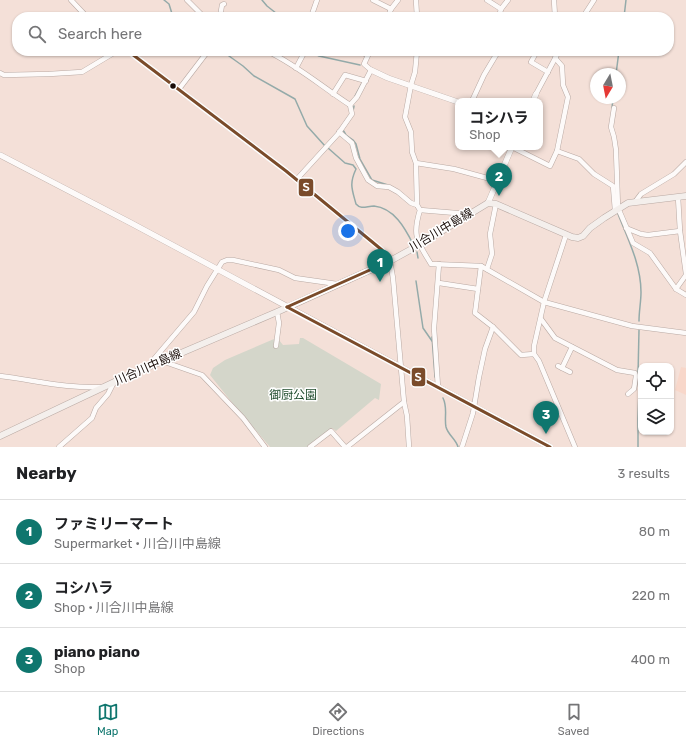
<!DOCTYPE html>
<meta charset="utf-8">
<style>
body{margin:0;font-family:Rubik,"Noto Sans JP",sans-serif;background:#f2f2f2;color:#202124}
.controls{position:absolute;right:12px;bottom:12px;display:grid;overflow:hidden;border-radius:8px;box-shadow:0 1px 3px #0004}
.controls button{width:36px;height:36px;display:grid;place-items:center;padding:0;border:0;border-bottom:1px solid #e0e0e0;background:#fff;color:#202124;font:20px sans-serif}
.compass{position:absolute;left:590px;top:68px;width:36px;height:36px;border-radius:50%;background:#fff;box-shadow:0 1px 3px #0004;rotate:190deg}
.you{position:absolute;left:348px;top:231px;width:14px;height:14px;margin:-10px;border:3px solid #fff;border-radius:50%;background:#1a73e8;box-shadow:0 0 0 6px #1a73e833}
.badge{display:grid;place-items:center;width:26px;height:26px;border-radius:50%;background:#0f766e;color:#fff;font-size:13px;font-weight:700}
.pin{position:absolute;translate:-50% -33px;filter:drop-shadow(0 1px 2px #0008)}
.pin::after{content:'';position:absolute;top:21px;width:14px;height:12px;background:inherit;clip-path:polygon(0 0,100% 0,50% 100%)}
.popup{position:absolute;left:455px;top:98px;width:88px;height:52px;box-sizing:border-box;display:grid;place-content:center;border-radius:8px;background:#fff;filter:drop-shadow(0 1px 3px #0005);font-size:13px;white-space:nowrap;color:#757577}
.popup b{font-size:15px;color:#202124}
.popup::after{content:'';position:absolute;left:50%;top:100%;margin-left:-8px;border:8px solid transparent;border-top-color:#fff}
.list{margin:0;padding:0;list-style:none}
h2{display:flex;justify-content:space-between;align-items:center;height:52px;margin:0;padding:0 16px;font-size:17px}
h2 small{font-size:13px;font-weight:400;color:#757577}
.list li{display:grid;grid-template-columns:26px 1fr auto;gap:12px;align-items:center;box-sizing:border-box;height:64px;padding:0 16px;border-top:1px solid #e0e0e0}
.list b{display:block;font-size:15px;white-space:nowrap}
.list p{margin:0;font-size:13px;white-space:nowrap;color:#757577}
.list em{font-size:13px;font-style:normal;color:#757577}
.icon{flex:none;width:22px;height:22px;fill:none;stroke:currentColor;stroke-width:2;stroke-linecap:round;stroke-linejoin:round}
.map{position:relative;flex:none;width:686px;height:447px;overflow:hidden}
.search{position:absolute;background:#fff;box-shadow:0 1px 3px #0004;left:12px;right:12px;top:12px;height:44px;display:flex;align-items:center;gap:10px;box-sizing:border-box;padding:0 14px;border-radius:16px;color:#757577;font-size:15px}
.sheet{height:244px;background:#fff}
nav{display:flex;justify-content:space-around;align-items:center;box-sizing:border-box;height:56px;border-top:1px solid #e0e0e0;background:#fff;font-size:11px;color:#757577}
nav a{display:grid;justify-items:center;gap:2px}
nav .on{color:#0f766e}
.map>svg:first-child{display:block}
.built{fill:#f8d7ca}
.green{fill:#d4d6ca}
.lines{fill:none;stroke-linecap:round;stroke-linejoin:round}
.stream{stroke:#94aaa9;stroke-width:1.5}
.minor-casing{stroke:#b9a9a3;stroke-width:5.5}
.tertiary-casing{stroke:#b9a9a3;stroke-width:6}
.secondary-casing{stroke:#b9a9a3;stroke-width:7}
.minor{stroke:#fdfaf9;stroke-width:4.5}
.tertiary{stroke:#fdfaf9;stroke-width:5.5}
.secondary{stroke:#f4efec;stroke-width:6}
.bus-1-casing{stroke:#fff;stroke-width:6}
.bus-1{stroke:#7a4b2a;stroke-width:3}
.bus-dot{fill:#180c08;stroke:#fff;stroke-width:1.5}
.labels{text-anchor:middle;stroke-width:3;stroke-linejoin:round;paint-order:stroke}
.street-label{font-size:12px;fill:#180c08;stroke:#fff}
.park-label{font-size:12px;fill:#1f4c2d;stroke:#fff}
.line-badge{stroke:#fff;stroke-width:1.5}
.badge-label{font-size:11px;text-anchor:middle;font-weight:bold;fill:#fff}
</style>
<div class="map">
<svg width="686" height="447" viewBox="0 0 686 447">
<rect width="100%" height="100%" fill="#f4e0d8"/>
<polygon class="built" points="681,367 686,368 686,395 675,390"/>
<polygon class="green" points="300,338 303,338 381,384 379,400 375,398 336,431 332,428 307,447 270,447 234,405 210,375 213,368 225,360 274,339 279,340 283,345 299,344"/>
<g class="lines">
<g class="stream">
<polyline points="164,0 169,4 173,17"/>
<polyline points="262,0 267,6 281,17"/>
<polyline points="624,17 626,0"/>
<polyline points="222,51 243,66 254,76 295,99 307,126 325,146"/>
<polyline points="310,51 319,56 360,65"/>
<polyline points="616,74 619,51"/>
<polyline points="355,96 362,83"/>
<polyline points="612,108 613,98"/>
<polyline points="353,111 354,106"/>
<polyline points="343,130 346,135 353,140 356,144 360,159 372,180 388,185"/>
<path d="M328 148 345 163 353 165 356 169C349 184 352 189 356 204 361 210 367 206 374 206 394 208 405 228 413 244"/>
<path d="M618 214C628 239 641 265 641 292 641 302 639 311 639 321"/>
<polyline points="417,252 418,258"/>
<polyline points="416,281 423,328 432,341"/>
<polyline points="432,337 435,377"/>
<polyline points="638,375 639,330"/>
<polyline points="638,379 639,391 638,419 638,447"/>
<path d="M443 398C448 408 444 417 446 427 448 435 456 439 458 447"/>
</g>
<defs>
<g id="minor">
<polyline points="71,0 87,17"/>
<polyline points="187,0 204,17"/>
<polyline points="373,0 391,9"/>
<polyline points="416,0 417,17"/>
<polyline points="487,0 501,9"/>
<polyline points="554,0 555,17"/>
<polyline points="220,17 222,5 224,4"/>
<polyline points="311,17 317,0"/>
<polyline points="388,17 391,9 398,0"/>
<polyline points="499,17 501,9 508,0"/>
<polyline points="583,17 594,0"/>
<polyline points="128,51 286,171 382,250 390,261 393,278 404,402 347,447"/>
<path d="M267 51C297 65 322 87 350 105L352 114 338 134 297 179"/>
<polyline points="360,51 367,55"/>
<path d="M417 51 415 72 411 85 405 117 411 132 412 152 416 163 417 205 420 210C412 236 417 241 431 264L481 266 544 302 632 326 686 333"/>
<polyline points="537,51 531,62 548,72"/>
<polyline points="543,51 557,54"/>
<polyline points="296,68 305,51"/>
<polyline points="0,73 4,75 49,74 82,72 117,51"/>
<polyline points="179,89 208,51"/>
<polyline points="333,94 345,75 366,81"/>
<polyline points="536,94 559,51"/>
<polyline points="472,101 484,75 496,55 490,51"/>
<polyline points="350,105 357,97 371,70 364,64 370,51"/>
<polyline points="614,108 611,127 614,137 616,150 618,208 622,217 633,243 650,253 676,289 686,295"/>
<polyline points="339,132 352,143 356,158 368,180 377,186 389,187 398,192 411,203 417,205"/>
<polyline points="512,147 550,166 557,151 568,97 563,85 562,66 555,58"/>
<polyline points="557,151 579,159 594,174 613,186 615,210"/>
<polyline points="416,163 454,169 498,181"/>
<polyline points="678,197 680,231 686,274"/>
<polyline points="635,202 641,194 674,174 686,162"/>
<polyline points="420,210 468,214"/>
<polyline points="626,228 641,234 648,235 680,231"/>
<polyline points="566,235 544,302 534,346 534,354 539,361 575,447"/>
<polyline points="487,269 492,254 490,234 496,204"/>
<polyline points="439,283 478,289"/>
<polyline points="676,289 686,275"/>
<polyline points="541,319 555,338 617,370 635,373 636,376 634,389 628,394"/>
<polyline points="493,327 521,355 534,354"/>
<polyline points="276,346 279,323 277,312"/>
<polyline points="162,361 202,375 243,418 265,447"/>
<polyline points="155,364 154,359 194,312 207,286 222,262 227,260 233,260 279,270 295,278 337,284"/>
<polyline points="558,366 570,372"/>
<polyline points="562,368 572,347"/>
<path d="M0 376C34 380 67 389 102 387"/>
<polyline points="438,387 434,328 439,264"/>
<polyline points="404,402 407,416 409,447"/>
<polyline points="59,447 92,418 96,408 108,394 114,382"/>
<polyline points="310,447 331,431 345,447"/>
<polyline points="462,447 473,413 479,377 485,349 493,327 475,313 481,266"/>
</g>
<g id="tertiary">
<polyline points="371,70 388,78 458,102"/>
<polyline points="533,101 536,94"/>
<polyline points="0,155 131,223 550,447"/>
<polyline points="488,203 512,147"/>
</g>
<polyline id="secondary" points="0,436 125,377 277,312 390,261 419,245 488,203 496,204 572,237 578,238 583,236 590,228 604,218 628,203 686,196"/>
</defs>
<use href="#minor" class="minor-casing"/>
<use href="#tertiary" class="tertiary-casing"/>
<use href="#secondary" class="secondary-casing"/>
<use href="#minor" class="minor"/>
<use href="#tertiary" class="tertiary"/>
<use href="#secondary" class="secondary"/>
<defs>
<g id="bus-1">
<polyline points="128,51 286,171 382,250 390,261 287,307"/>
<polyline points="287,307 550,447"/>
</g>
</defs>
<use href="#bus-1" class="bus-1-casing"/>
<use href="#bus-1" class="bus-1"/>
</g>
<circle class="bus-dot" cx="173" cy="86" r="3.5"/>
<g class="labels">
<g class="street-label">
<text transform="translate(441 230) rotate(-31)" y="4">川合川中島線</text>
<text transform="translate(148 367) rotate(-24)" y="4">川合川中島線</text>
</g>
<g class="park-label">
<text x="293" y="399">御厨公園</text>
</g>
</g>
<g class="line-badge">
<rect x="298" y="178" width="16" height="19" rx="4" fill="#7a4b2a"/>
<rect x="411" y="367" width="15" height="20" rx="4" fill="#7a4b2a"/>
</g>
<g class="badge-label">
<text x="306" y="191">Ｓ</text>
<text x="418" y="381">Ｓ</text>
</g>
</svg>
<div class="controls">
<button><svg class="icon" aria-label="locate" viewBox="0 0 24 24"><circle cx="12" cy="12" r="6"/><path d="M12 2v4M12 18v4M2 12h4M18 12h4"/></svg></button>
<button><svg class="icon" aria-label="layers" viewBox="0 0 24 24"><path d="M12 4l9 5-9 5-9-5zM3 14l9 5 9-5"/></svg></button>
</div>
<svg class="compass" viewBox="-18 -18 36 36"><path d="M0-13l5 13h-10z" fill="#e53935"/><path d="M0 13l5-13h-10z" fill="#757577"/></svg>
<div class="you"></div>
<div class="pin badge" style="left:380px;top:282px">1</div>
<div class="pin badge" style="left:499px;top:196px">2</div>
<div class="popup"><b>コシハラ</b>Shop</div>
<div class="pin badge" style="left:546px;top:434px">3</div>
<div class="search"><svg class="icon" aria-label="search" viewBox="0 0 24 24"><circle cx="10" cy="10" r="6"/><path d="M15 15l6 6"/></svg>Search here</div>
</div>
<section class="sheet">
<h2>Nearby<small>3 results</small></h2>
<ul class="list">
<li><span class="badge">1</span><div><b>ファミリーマート</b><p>Supermarket · 川合川中島線</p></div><em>80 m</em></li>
<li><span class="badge">2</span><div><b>コシハラ</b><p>Shop · 川合川中島線</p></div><em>220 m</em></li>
<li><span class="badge">3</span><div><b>piano piano</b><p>Shop</p></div><em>400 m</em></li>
</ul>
</section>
<nav>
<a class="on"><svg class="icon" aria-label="map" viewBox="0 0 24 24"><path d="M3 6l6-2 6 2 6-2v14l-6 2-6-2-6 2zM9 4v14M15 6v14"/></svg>Map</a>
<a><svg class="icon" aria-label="directions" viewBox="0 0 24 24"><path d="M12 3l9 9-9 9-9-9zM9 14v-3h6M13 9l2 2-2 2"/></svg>Directions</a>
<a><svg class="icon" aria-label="saved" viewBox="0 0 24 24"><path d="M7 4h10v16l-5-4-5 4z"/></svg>Saved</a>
</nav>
